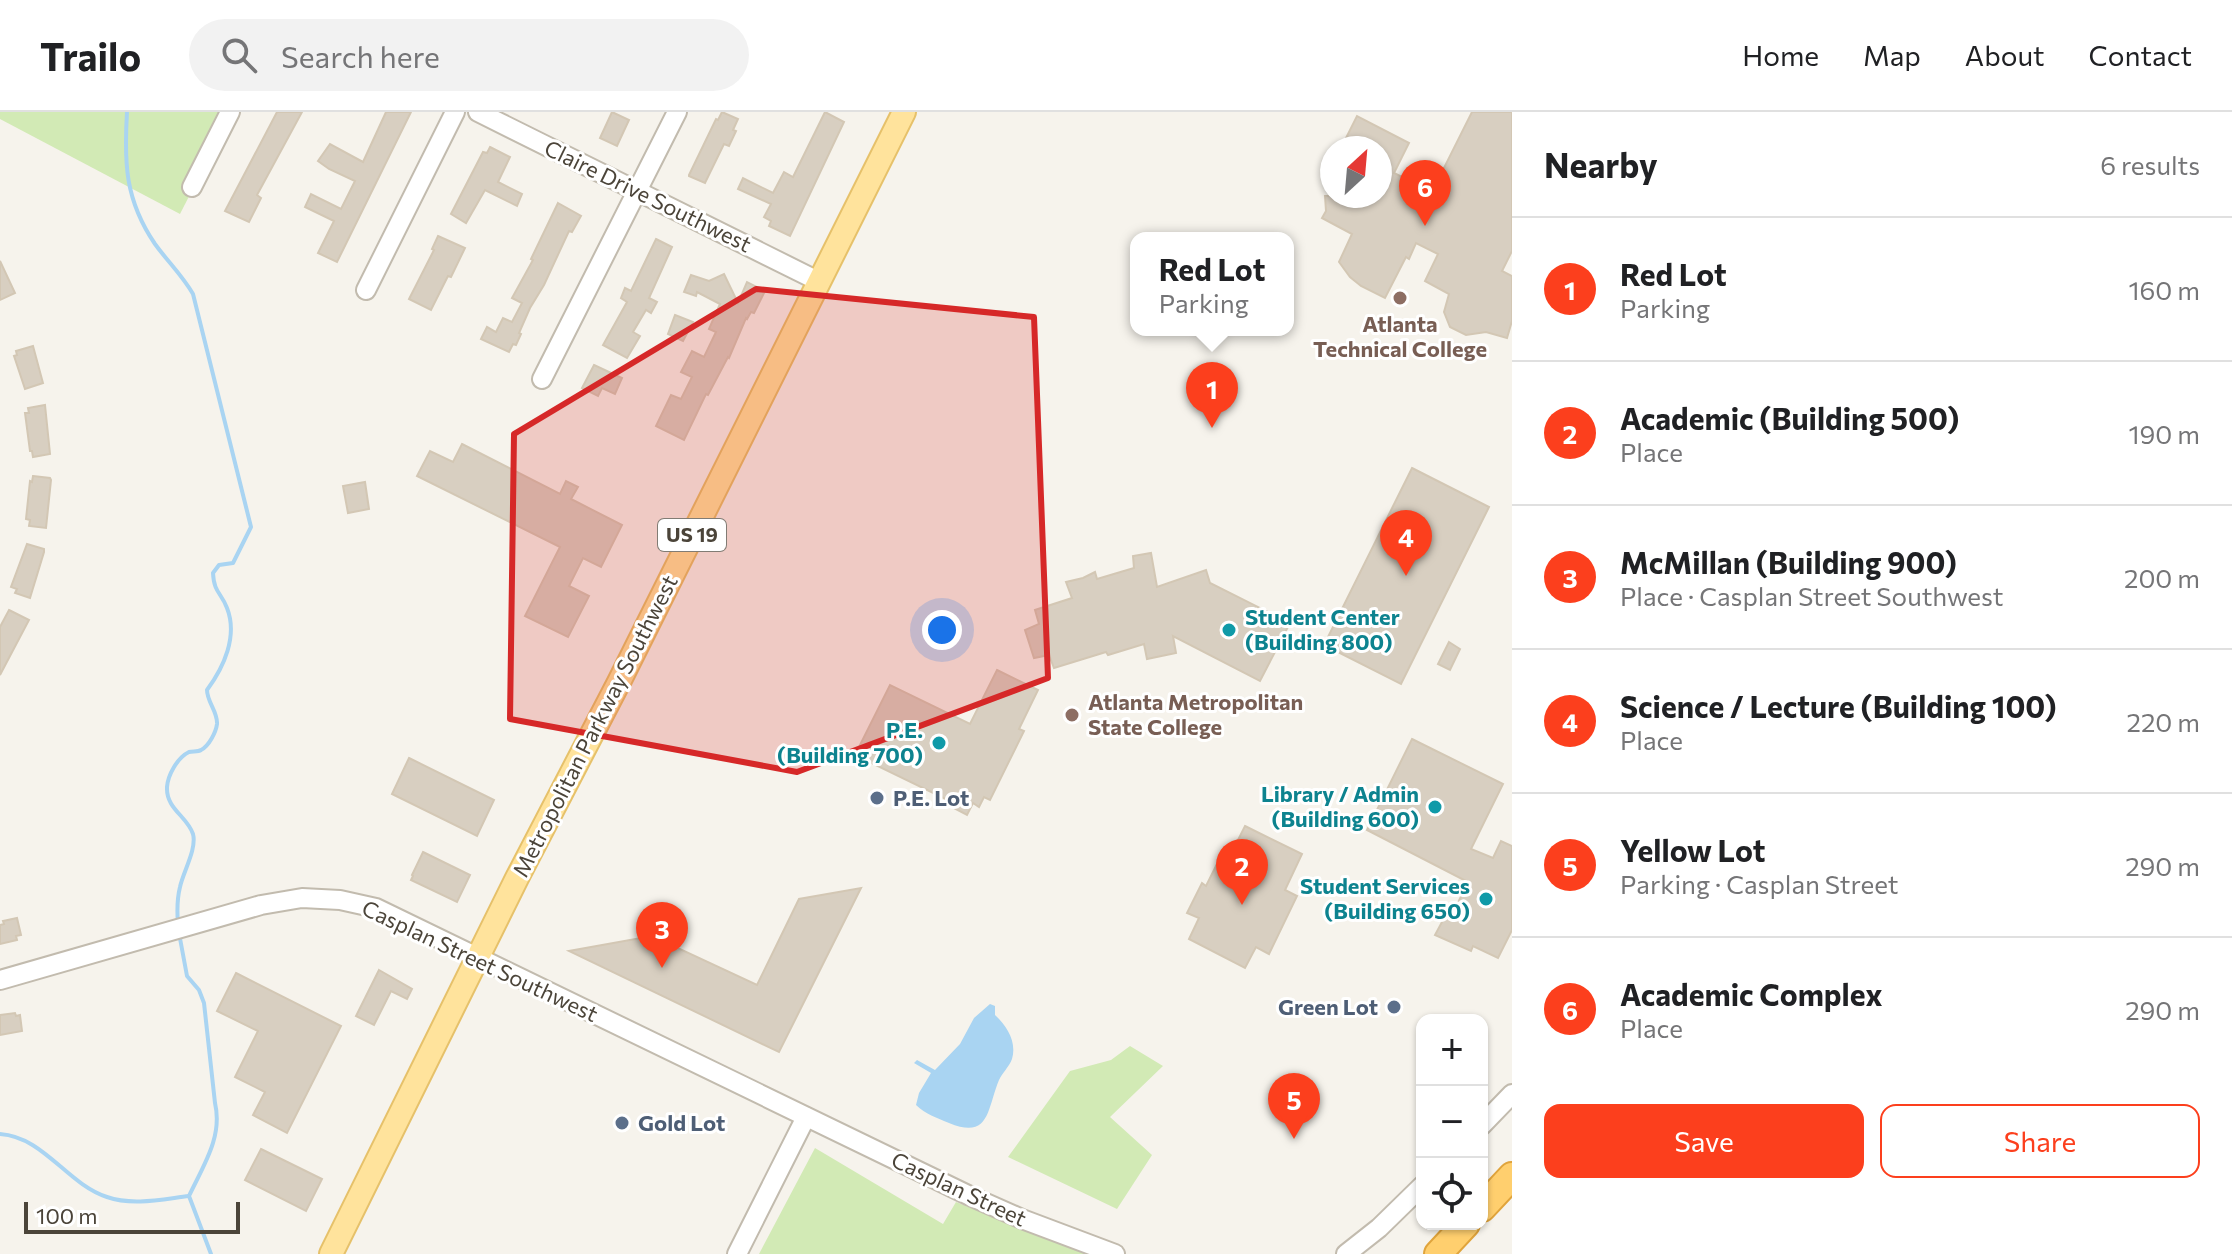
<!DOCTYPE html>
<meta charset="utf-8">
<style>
body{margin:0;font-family:Commissioner,sans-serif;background:#f2f2f2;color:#202124}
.controls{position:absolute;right:24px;bottom:24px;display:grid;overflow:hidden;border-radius:16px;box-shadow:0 2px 6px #0004}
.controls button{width:72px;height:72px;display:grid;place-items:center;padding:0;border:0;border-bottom:2px solid #e0e0e0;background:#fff;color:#202124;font:40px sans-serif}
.compass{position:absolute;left:1320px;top:24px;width:72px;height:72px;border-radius:50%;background:#fff;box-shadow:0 2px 6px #0004;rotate:26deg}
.scale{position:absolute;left:24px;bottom:20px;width:216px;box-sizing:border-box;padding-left:8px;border:4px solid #4b4439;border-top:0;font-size:22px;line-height:28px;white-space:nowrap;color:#4b4439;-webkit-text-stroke:6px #fff;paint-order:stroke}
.you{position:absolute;left:942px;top:518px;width:28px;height:28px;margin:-20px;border:6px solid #fff;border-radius:50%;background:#1a73e8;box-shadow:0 0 0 12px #1a73e833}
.badge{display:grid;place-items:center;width:52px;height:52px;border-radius:50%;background:#fc3f1d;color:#fff;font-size:26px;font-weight:700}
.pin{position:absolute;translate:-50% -66px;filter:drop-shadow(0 2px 4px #0008)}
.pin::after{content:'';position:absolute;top:42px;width:28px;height:24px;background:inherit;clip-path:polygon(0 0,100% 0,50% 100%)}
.popup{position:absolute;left:1130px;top:120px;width:164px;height:104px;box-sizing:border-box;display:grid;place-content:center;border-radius:16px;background:#fff;filter:drop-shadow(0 2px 6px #0005);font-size:26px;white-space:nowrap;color:#757577}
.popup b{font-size:30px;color:#202124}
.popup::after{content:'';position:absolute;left:50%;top:100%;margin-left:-16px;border:16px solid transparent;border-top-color:#fff}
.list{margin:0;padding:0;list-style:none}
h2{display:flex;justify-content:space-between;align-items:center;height:104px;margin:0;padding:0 32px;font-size:34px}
h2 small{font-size:26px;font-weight:400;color:#757577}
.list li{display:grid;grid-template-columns:52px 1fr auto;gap:24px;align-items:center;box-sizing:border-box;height:144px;padding:0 32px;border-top:2px solid #e0e0e0}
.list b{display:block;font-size:30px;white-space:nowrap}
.list p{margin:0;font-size:26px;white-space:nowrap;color:#757577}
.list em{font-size:26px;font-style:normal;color:#757577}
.actions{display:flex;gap:16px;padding:24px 32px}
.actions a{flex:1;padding:18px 0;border:2px solid #fc3f1d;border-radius:16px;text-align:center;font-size:28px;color:#fc3f1d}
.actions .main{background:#fc3f1d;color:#fff}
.icon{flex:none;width:44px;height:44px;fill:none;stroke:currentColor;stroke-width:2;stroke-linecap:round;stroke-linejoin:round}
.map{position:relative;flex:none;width:1512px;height:1142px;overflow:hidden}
header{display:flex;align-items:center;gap:48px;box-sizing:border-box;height:112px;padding:0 40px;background:#fff;border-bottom:2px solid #e0e0e0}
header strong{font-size:38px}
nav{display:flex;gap:44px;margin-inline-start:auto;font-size:28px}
.search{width:560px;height:72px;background:#f2f2f2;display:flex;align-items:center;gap:20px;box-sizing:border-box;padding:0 28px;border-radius:44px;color:#757577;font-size:30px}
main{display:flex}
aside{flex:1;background:#fff}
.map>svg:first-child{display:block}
.green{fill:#d2eab5}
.water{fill:#a9d4f2}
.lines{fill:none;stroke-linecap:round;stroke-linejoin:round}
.stream{stroke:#a9d4f2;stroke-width:4}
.building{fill:#d8cfc1;stroke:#d3c7b4;stroke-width:2}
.minor-casing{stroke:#c2bbae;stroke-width:22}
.major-casing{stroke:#e6c16a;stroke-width:26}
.highway-casing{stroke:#e0a43c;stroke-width:30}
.minor{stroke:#fff;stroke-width:18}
.major{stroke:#ffe39c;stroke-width:22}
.highway{stroke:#ffcf6e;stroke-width:26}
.marked{fill:#d62828;fill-opacity:0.2;stroke:#d62828;stroke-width:6;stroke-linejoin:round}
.education-dot{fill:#8d6e63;stroke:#fff;stroke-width:3}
.culture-dot{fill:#0f9aa8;stroke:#fff;stroke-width:3}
.service-dot{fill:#5c6f8a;stroke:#fff;stroke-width:3}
.labels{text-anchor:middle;stroke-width:6;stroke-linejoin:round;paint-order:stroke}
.shield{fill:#fff;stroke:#817c74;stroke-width:2}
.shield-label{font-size:20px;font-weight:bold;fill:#4b4439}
.street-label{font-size:22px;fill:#4b4439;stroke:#fff}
.education-label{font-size:22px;font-weight:bold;fill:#785e54;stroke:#fff}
.culture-label{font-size:22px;font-weight:bold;fill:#0d838f;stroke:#fff;text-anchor:end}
.service-label{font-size:22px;font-weight:bold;fill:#4e5e75;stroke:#fff;text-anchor:start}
</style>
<header>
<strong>Trailo</strong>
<div class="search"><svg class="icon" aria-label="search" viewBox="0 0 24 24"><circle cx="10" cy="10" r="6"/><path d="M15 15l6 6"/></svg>Search here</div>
<nav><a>Home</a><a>Map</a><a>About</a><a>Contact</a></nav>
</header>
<main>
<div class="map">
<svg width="1512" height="1142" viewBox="0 0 1512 1142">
<rect width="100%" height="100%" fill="#f6f3ec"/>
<g class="green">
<polygon points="0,0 232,0 180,102 0,7"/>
<polygon points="1130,934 1163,954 1110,1005 1152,1043 1117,1097 1008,1045 1070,959 1111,948"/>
<polygon points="815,1036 943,1112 956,1090 1088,1142 759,1142"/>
</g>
<path class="water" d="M990 892 995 894V903C1007 914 1017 930 1012 947 1009 955 1002 961 999 968 987 997 990 1028 949 1011 935 1005 927 1003 916 993L919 981 931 961 914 951 917 948 935 958 960 932 974 906Z"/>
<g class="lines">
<g class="stream">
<path d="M127 0C124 51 125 88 155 132 168 150 182 163 193 182L251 415 233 451 219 453 213 461C214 481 221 480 227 496 238 524 224 555 207 578 207 590 218 600 217 612 216 620 209 634 201 638 198 640 193 639 189 640 177 646 168 663 167 675 166 697 187 704 193 722 197 737 183 760 180 775 177 787 177 800 178 812"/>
<path d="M179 821 187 864 199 878 204 891 215 991C223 1025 203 1054 189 1084L211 1142"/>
<path d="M0 1022C44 1025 67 1072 107 1085 133 1094 163 1087 189 1084"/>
</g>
</g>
<g class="building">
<polygon points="277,0 302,0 257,83 261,86 249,110 225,99"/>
<polygon points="386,0 411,0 337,150 318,141 334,109 305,95 311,82 341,97 355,69 329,57 318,49 330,32 363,50"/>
<polygon points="612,0 629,8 617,34 600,26"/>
<polygon points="722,0 738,7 733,18 736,19 729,34 724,32 705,71 689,64 689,63 716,7 718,8"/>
<polygon points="825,0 844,10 790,124 769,114 771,109 764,105 771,92 738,77 743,66 773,81 784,60 793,65"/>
<polygon points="1472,0 1512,0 1512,139 1502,159 1512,164 1512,209 1507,226 1486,220 1466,223 1450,215 1444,200 1449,182 1425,169 1438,142 1416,131 1409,147 1406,145 1385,186 1361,174 1350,165 1339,150 1352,122 1322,106 1326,99 1325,84 1380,84 1380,36 1341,36 1357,4 1409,31 1394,61 1432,80"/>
<polygon points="490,35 510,45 498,70 522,82 517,94 485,78 466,111 451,102 483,40 487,41"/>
<polygon points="558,91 581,104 572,120 569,119 544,173 530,196 519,221 521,222 516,233 513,232 509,240 481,227 487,215 496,220 503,206 512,210 522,191 512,186 533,148 531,147"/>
<polygon points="438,124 465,136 451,165 448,164 431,198 409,187 434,138 432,137"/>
<polygon points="656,127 672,135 649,186 657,190 651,201 646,198 633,220 640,224 627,246 603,233 627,190 621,186 625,176 631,179"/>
<polygon points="0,149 15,181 0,188"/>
<polygon points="724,162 738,191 747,170 765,179 754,201 751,200 747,207 746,206 729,246 728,245 708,283 706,282 684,328 656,314 671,283 681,287 692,265 681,260 692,239 704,245 716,220 709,217 720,192 697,180 696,184 684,180 691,163 709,169"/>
<polygon points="675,203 693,210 683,229 668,222"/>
<polygon points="33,234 43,271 25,277 14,244 17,243 16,239"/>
<polygon points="594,253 622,266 615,282 602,276 598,284 582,276"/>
<polygon points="45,293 50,342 33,345 32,339 30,339 25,301 29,301 28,296"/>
<polygon points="462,332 560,382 566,369 578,375 571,387 622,413 601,455 583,446 569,474 589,484 568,525 525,504 560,435 417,364 430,339 453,350"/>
<polygon points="1412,356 1489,395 1401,572 1324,533"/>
<polygon points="33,364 50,366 51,368 46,416 29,414 30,408 26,407 30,369 32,370"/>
<polygon points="365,370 369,397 348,401 343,374"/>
<polygon points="27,432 44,437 44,440 30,486 15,481 17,477 11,475"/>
<polygon points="1151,441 1157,475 1206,458 1210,471 1290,511 1260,569 1173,524 1176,541 1147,547 1144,532 1108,543 1106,540 1054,556 1049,543 1034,546 1025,518 1039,512 1035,498 1072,486 1066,470 1083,466 1095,460 1097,467 1134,456 1133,444"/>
<polygon points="9,498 29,508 0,563 0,515"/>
<polygon points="1449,530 1460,537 1450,558 1438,552"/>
<polygon points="997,558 1038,578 1019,617 1024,619 990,688 984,685 979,695 973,691 967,703 952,695 954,691 855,643 890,573 970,612"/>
<polygon points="1412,627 1503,672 1471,737 1493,746 1501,729 1512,734 1512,818 1498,846 1473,834 1471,839 1435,823 1449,797 1454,799 1468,770 1367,718"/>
<polygon points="409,646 494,688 477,724 392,682"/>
<polygon points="1245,714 1302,742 1285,778 1297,784 1269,842 1256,835 1245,856 1189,827 1199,806 1187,801 1202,771 1206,774 1220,746 1227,750"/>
<polygon points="423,740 470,763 457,790 411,768 413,764 412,763"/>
<polygon points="861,776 779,940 569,839 652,824 757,873 799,787"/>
<polygon points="17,806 21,823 16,824 17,828 0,832 0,813 4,812 3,809"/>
<polygon points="379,858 412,877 407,887 391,879 374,913 356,904"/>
<polygon points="236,861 341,914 287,1021 253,1003 265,980 235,965 258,919 217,899"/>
<polygon points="15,901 16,904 20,903 22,919 0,923 0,903"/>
<polygon points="261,1037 322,1067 306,1099 245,1068"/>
</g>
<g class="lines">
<defs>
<g id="minor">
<polyline points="478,0 818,169"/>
<polyline points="192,75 230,0"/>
<polyline points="366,178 455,0"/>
<polyline points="542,267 677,0"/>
<polyline points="0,868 261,793 302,786 340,788 376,796 970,1084 1022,1107 1115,1142"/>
<polyline points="1482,1013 1512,982"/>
<polyline points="737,1142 806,1005"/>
<polyline points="1346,1142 1379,1116 1422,1074"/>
</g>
<polyline id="major" points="331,1142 517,766 619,570 904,0"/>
<g id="highway">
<polyline points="1482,1096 1512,1064"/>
<polyline points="1438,1142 1466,1112"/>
</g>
</defs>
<use href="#minor" class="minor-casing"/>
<use href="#major" class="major-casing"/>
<use href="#highway" class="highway-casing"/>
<use href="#minor" class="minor"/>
<use href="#major" class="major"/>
<use href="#highway" class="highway"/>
</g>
<path class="marked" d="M756 177 1034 205 1048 566 797 660 510 607 514 322Z"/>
<g class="education-dot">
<circle cx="1400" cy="186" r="8"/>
<circle cx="1072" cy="603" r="8"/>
</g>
<g class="culture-dot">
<circle cx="1229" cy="518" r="8"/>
<circle cx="939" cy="631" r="8"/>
<circle cx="1435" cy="695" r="8"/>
<circle cx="1486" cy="787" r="8"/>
</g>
<g class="service-dot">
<circle cx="877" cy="686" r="8"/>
<circle cx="1394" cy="895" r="8"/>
<circle cx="622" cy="1011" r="8"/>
</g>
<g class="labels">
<rect class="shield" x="658" y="407" width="68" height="32" rx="6"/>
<g class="shield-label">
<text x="692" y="430">US 19</text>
</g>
<g class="street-label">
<text transform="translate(648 84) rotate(26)" y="8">Claire Drive Southwest</text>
<text transform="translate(595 614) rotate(-63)" y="8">Metropolitan Parkway Southwest</text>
<text transform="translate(480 849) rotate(25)" y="8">Casplan Street Southwest</text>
<text transform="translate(959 1077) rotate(25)" y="8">Casplan Street</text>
</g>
<g class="education-label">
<text x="1400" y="220">Atlanta<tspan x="1400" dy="25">Technical College</tspan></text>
<text x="1088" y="598" text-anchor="start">Atlanta Metropolitan<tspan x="1088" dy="25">State College</tspan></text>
</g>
<g class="culture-label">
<text x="1245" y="513" text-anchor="start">Student Center<tspan x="1245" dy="25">(Building 800)</tspan></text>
<text x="923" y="626">P.E.<tspan x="923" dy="25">(Building 700)</tspan></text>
<text x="1419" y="690">Library / Admin<tspan x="1419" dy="25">(Building 600)</tspan></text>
<text x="1470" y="782">Student Services<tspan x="1470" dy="25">(Building 650)</tspan></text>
</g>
<g class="service-label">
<text x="893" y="694">P.E. Lot</text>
<text x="1378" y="903" text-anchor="end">Green Lot</text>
<text x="638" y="1019">Gold Lot</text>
</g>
</g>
</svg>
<div class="controls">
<button>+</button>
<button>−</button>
<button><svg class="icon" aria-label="locate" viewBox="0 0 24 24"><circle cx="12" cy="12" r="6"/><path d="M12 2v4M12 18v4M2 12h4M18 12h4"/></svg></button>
</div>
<svg class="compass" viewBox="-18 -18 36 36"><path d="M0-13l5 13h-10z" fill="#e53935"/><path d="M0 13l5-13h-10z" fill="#757577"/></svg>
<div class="scale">100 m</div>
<div class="you"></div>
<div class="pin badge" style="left:1212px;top:316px">1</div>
<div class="popup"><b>Red Lot</b>Parking</div>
<div class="pin badge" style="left:1242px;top:793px">2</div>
<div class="pin badge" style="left:662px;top:856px">3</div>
<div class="pin badge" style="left:1406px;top:464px">4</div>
<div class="pin badge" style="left:1294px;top:1027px">5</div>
<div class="pin badge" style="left:1425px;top:114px">6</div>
</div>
<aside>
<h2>Nearby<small>6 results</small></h2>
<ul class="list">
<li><span class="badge">1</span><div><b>Red Lot</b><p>Parking</p></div><em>160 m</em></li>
<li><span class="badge">2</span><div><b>Academic (Building 500)</b><p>Place</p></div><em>190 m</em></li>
<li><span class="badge">3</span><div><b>McMillan (Building 900)</b><p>Place · Casplan Street Southwest</p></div><em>200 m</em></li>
<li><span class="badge">4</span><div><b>Science / Lecture (Building 100)</b><p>Place</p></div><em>220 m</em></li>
<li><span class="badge">5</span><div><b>Yellow Lot</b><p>Parking · Casplan Street</p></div><em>290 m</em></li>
<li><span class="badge">6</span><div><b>Academic Complex</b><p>Place</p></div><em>290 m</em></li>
</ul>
<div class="actions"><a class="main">Save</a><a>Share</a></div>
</aside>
</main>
